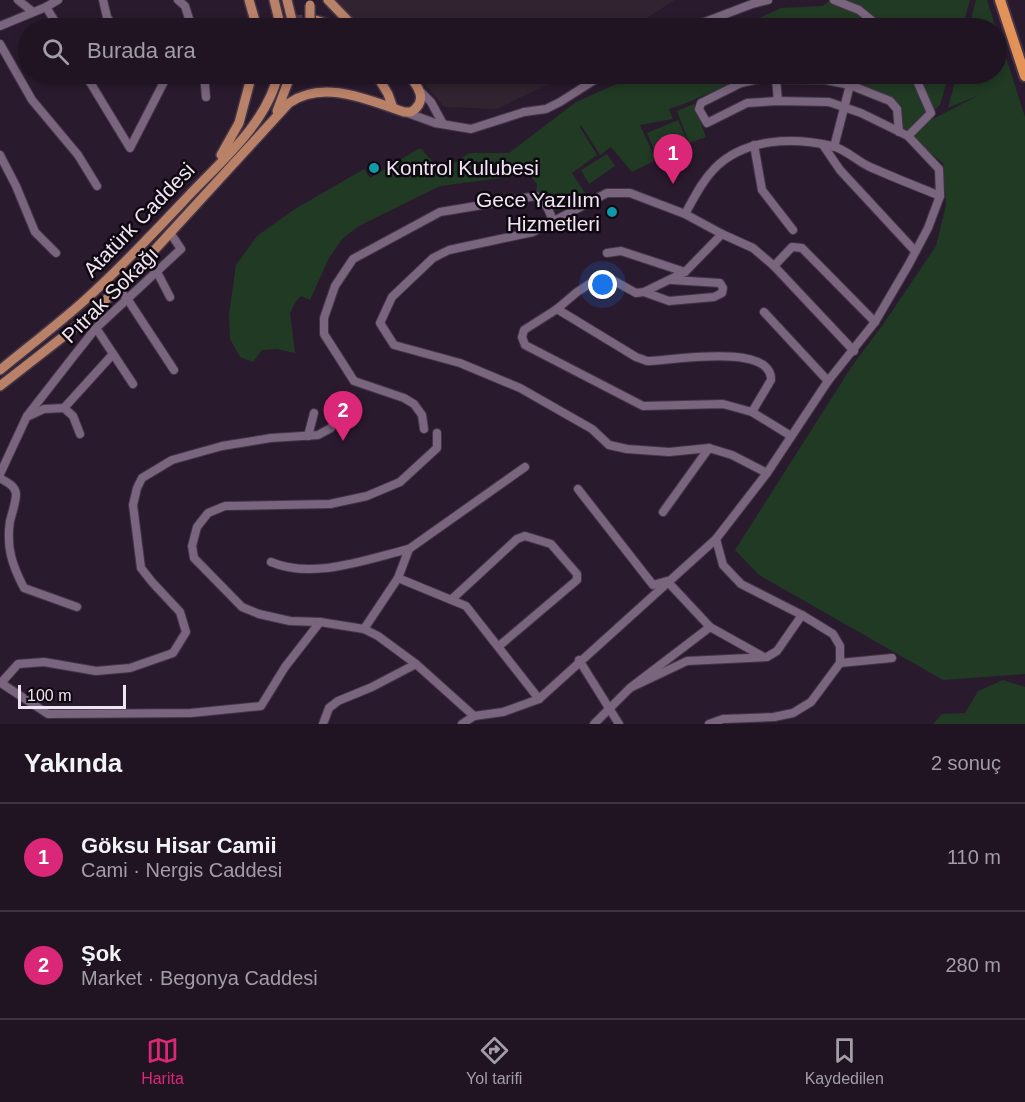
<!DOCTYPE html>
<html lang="tr">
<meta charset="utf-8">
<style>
body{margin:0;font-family:Helvetica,sans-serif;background:#281d2a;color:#f1f3f6}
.scale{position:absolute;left:18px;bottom:15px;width:108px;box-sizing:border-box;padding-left:6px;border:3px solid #efe4f2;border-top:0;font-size:16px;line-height:21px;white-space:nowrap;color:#efe4f2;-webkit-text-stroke:4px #0f0810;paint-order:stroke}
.you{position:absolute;left:603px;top:285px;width:21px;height:21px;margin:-15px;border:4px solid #fff;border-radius:50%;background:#1a73e8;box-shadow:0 0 0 9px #1a73e833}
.badge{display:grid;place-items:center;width:39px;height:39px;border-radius:50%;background:#db2777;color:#fff;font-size:20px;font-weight:700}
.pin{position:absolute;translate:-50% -50px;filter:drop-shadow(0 2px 3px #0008)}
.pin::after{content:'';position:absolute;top:32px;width:21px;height:18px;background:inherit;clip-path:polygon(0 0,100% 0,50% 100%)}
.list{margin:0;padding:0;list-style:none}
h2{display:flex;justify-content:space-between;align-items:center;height:78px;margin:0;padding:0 24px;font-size:26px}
h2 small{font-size:20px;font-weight:400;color:#a29ea5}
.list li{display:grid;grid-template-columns:39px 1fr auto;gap:18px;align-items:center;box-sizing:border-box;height:108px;padding:0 24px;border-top:2px solid #3d3340}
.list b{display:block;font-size:22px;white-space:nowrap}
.list p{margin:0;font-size:20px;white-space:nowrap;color:#a29ea5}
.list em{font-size:20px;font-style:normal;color:#a29ea5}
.icon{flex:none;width:33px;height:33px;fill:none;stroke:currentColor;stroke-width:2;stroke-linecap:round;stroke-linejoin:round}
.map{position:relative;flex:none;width:1025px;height:724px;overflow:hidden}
.search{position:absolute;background:#201422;box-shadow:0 3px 9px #0003;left:18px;right:18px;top:18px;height:66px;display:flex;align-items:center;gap:15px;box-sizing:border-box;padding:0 21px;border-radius:33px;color:#a29ea5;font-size:22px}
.sheet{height:294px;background:#201422}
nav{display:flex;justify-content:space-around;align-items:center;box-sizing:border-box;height:84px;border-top:2px solid #3d3340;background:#201422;font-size:16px;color:#a29ea5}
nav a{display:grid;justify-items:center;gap:3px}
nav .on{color:#db2777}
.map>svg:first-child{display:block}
.education{fill:#31232f}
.green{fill:#213a24}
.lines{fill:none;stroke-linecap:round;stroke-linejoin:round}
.major-tunnel{stroke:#48384b;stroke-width:9;stroke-dasharray:9 4.5;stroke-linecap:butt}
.minor-casing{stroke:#433546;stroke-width:10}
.major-casing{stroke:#433546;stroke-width:12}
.highway-casing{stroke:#433546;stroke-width:14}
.minor{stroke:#79657d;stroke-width:8}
.major{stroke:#b98167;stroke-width:9}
.highway{stroke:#e39358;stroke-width:10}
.major-bridge-casing{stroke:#433546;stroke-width:12;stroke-linecap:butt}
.major-bridge{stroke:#b98167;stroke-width:9}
.culture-dot{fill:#0f9aa8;stroke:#0f0810;stroke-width:2}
.labels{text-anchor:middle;stroke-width:5;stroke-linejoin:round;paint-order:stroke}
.poi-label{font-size:21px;fill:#efe4f2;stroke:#0f0810;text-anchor:start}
.street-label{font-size:21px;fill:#efe4f2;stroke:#0f0810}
</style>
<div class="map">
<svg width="1025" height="724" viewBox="0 0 1025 724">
<rect width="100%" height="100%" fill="#2a1a2e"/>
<g class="education">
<polygon points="334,0 675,0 631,28 362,28 340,9"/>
<polygon points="416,74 563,74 548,84 497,109 444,107"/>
</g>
<g class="green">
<polygon points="830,0 970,0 962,28 737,28 781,8 823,6"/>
<polygon points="976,0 987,0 996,28 969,28"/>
<path d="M997 29 1025 117V674L943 680 759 575 735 550 852 366 884 323 936 246 946 205 943 163 906 133 900 131 890 98C844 84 795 64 746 78 720 86 696 101 669 109L673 119 640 125 656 160 632 172 611 147 600 155 581 125 580 127 597 155 572 173 587 196 568 209 553 211 536 193 537 184 526 171 518 176 440 186 359 226 343 238 329 258 310 300 301 296 296 301 290 313 295 353 277 349 262 350 253 362 240 357 230 339 229 314 236 265 257 236 295 209 364 169 370 178 420 148 442 171 469 153H509L576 102 639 74H949L940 105 910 131 979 95 948 108 957 74H996Z"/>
<polygon points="694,104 706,137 689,143 677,111"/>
<polygon points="678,120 687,141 656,154 647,133"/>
<polygon points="607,154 615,166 589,184 581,170"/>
<polygon points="1003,680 1025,687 1025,724 933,724 942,714 965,713 978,691"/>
</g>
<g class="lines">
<path class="major-tunnel" d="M268 28C283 19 298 18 315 20"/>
<defs>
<g id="minor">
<polyline points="18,0 33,12"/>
<polyline points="103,0 107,17 114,28"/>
<polyline points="178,0 185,6 192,28"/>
<polyline points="834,0 859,10 881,28"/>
<polyline points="46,7 59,28"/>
<polyline points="0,26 46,7 58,0"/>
<polyline points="689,28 752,4 768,0"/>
<polyline points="0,44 32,100 78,155 97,186"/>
<polyline points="85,74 130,148 168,74"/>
<polyline points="204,74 206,97"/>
<polyline points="776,78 778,101"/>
<polyline points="420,91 431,102 443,124"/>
<polyline points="405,112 435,123 471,129 524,112 546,109 560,102 604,74"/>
<polyline points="908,136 931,113 914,74"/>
<polyline points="754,145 762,190 793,230"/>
<polyline points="823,145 840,170 915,251"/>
<polyline points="834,147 850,85"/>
<polyline points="0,155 16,186 35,232 56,253"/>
<path d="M685 214C694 198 702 181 715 168 745 138 793 137 832 146 845 149 856 160 868 166 892 177 916 186 940 196"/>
<polyline points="722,234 685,272 644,292 636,293 609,278 594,281 577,292 557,309 524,330 522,337 525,345 643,406 723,404 752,412 791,436"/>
<polyline points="607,253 621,251 685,272"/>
<polyline points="774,266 792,247 802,248 875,322"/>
<polyline points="157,272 170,297"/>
<polyline points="118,288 128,300 174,370"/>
<polyline points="644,292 669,301 714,297 722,293 723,288 720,283 672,280"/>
<path d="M557 309 636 357 647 361C669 361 772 342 771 380L752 412"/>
<polyline points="764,312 828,381"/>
<polyline points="96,328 133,384"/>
<polyline points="64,408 113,354"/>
<polyline points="29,416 44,409 64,408 73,416 80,434"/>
<polyline points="424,429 422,415 414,404 404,398 354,381 324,334 324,318 335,286 353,259 440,212 536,196 547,207 554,222"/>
<polyline points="437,433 437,448 400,482 367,496 330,504 225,506 208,513 197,527 192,546 194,558 242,607 259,614 290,621 320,622 364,629 378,636 416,664 474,716"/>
<polyline points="308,436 314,413"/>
<polyline points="767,473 732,455 709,448 669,452 627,449 609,445 592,429 520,388 460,363 394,345 380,323 392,297 433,258 449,250 533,232 607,193 630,193 685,214 722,234 753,248 774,266 854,351"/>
<polyline points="0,474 27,416 73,357 96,328 181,249 171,234"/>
<path d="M0 478C6 482 15 485 16 494 16 502 12 513 10 521 6 547 12 565 24 588L77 607"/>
<polyline points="578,489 653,585 667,581 710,627 762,656"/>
<polyline points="663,512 709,448"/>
<path d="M271 562C313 580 367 559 409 549"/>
<polyline points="398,578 466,606 539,699"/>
<polyline points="452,599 517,539 525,536 551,544 577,574 577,580 499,646"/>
<polyline points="320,622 285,667 261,706 191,713 48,714 1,683 18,664 44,662 96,671 130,668 173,653 186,632 180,612 152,582 141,568 133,505 137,488 142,478 172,460 222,446 271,438 318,435 331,428 337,416"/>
<polyline points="364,629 398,578 409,549 525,467"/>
<polyline points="579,660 619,724"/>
<polyline points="840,663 892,658"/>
<polyline points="630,688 687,661 767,657 777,651 802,615"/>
<polyline points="323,724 329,708 338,701 372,687 416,664"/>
<polyline points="462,724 474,716 503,712 539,699 716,539 767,473 828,381 875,322 909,264 928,228 940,196 939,169 908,136 861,113 829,102 778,101 747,103 707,123 699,109 701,103 741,83 759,79 826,80 850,85 890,101 897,109 899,132"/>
<polyline points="594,724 630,688 710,627"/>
<polyline points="709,724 723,719 774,717 793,713 811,702 840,663 840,646 833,634 802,615 741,584 723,565 716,539"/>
</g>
<g id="major">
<polyline points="249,0 257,28"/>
<polyline points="274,0 281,28"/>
<polyline points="287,0 294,28"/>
<polyline points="328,0 355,28"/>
<polyline points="315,20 342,28"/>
<polyline points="376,74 388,94 393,108"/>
<polyline points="277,111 291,74"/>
<polyline points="221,155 239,123 252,74"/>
<path d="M0 370C28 347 57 325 85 300 123 266 158 228 194 190 226 157 268 120 278 74"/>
<path d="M0 386 82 322 128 279 289 103C324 79 368 100 404 112H411C429 101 418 85 407 74"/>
</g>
<polyline id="highway" points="1000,0 1025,76"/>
</defs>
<use href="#minor" class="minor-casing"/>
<use href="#major" class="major-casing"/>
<use href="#highway" class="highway-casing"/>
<use href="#minor" class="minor"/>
<use href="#major" class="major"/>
<use href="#highway" class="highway"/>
<defs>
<polyline id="major-bridge" points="305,28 310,19 310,5"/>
</defs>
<use href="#major-bridge" class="major-bridge-casing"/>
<use href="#major-bridge" class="major-bridge"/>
</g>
<g class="culture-dot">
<circle cx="374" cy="168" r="6"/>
<circle cx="612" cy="212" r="6"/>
</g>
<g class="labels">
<g class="poi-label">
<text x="386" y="175">Kontrol Kulubesi</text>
<text x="600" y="207" text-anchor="end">Gece Yazılım<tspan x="600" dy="24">Hizmetleri</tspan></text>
</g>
<g class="street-label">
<text transform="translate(139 220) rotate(-46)" y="7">Atatürk Caddesi</text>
<text transform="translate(110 295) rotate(-45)" y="7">Pıtrak Sokağı</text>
</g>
</g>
</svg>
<div class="scale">100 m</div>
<div class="you"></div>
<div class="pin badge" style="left:673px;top:184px">1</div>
<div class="pin badge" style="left:343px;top:441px">2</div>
<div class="search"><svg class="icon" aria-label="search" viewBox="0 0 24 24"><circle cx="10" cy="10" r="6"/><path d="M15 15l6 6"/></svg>Burada ara</div>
</div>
<section class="sheet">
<h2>Yakında<small>2 sonuç</small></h2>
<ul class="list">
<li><span class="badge">1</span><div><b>Göksu Hisar Camii</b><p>Cami · Nergis Caddesi</p></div><em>110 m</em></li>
<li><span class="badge">2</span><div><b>Şok</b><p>Market · Begonya Caddesi</p></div><em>280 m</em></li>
</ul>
</section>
<nav>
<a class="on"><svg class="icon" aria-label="map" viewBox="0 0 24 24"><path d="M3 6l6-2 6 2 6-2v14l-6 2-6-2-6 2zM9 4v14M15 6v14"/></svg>Harita</a>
<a><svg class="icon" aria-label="directions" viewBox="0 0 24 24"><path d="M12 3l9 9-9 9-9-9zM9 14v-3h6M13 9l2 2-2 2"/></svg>Yol tarifi</a>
<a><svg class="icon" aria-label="saved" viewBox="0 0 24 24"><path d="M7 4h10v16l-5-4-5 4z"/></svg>Kaydedilen</a>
</nav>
